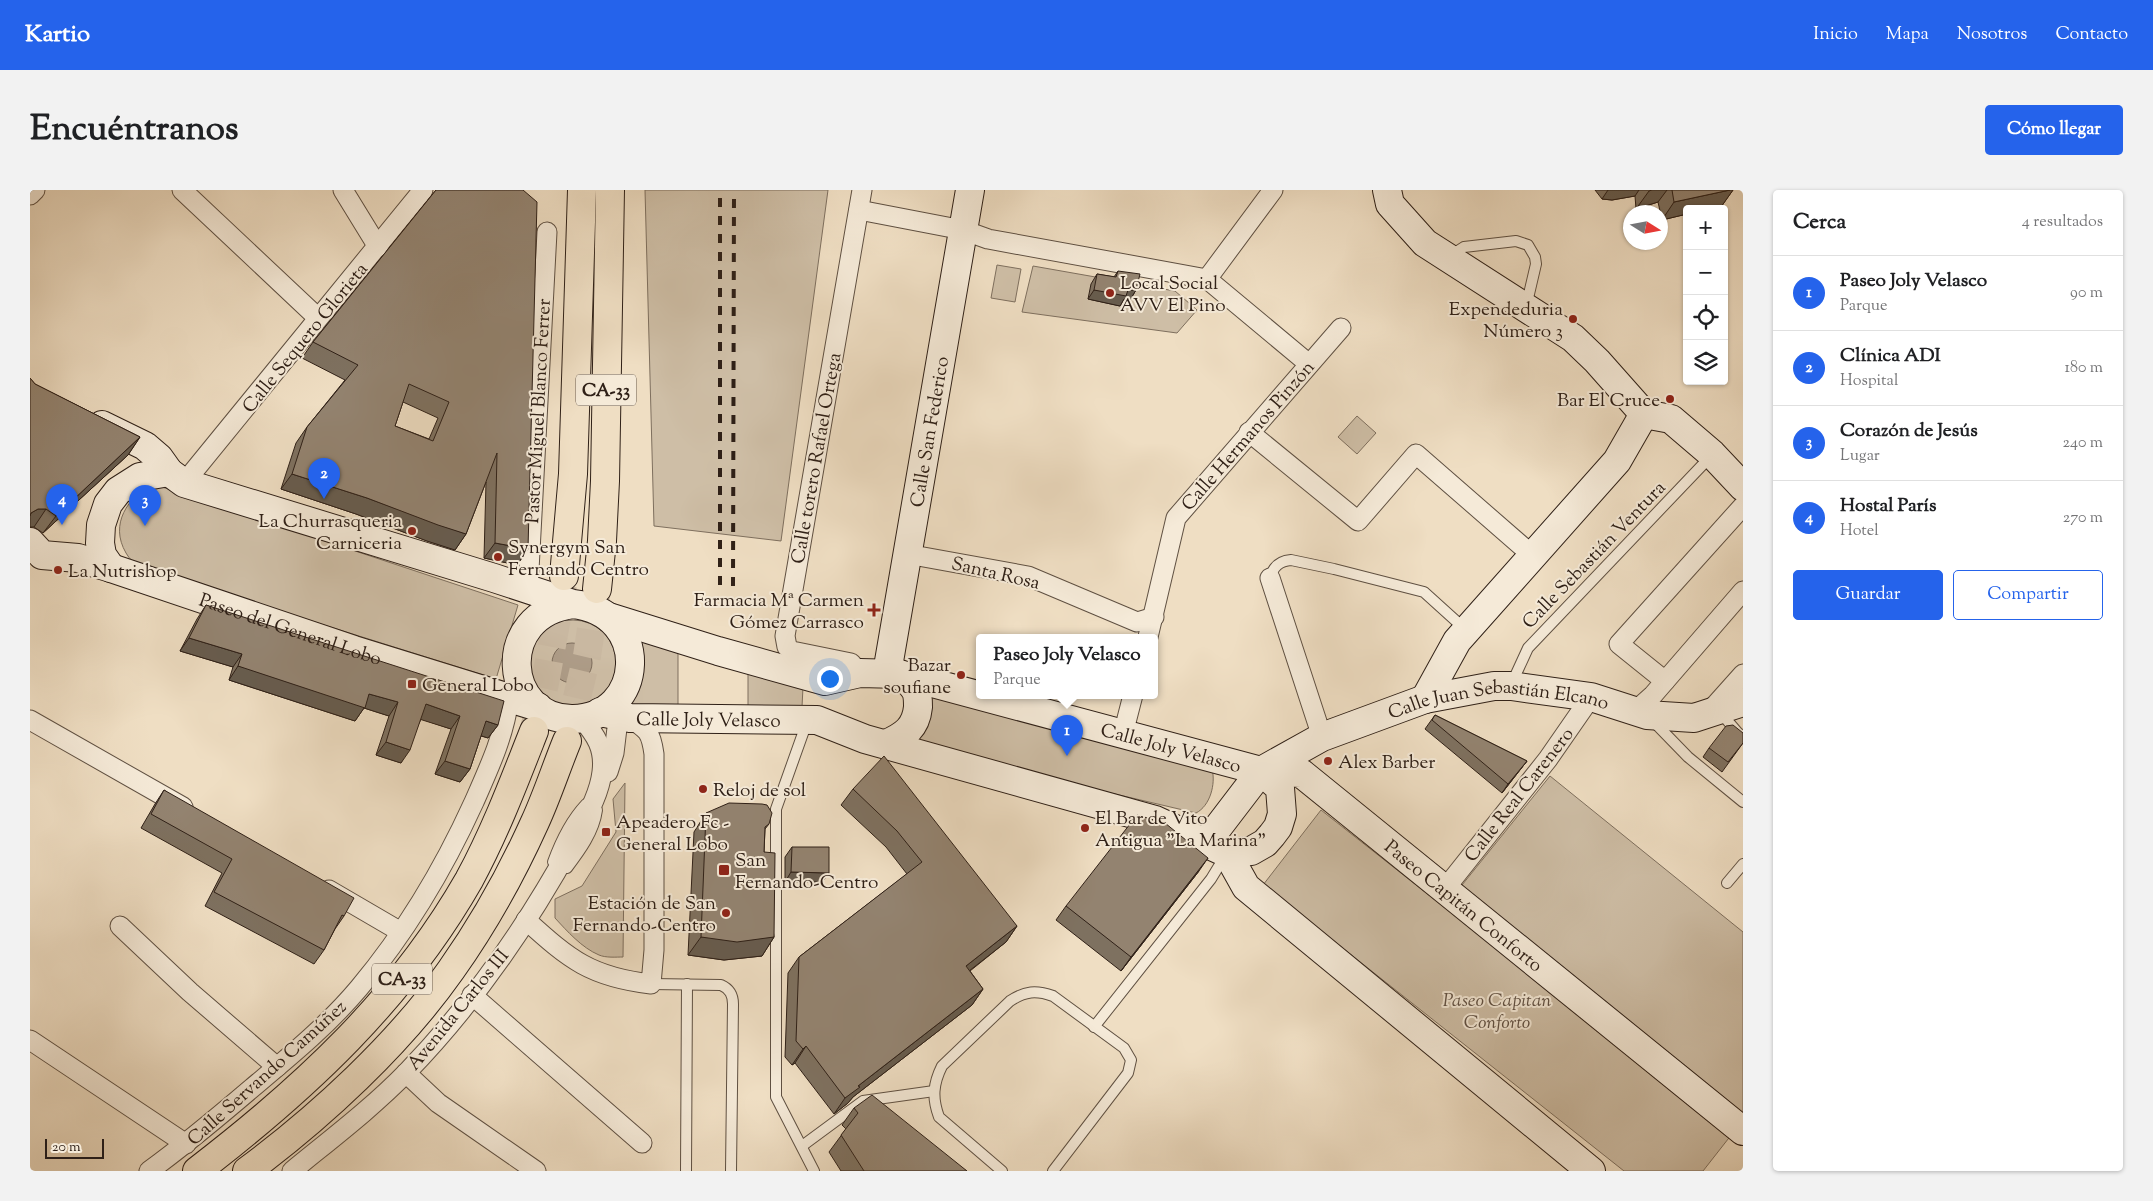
<!DOCTYPE html>
<html lang="es">
<meta charset="utf-8">
<style>
body{margin:0;font-family:"Sorts Mill Goudy",serif;background:#f2f2f2;color:#202124}
.controls{position:absolute;right:15px;top:15px;display:grid;overflow:hidden;border-radius:5px;box-shadow:0 1px 4px #0004}
.controls button{width:45px;height:45px;display:grid;place-items:center;padding:0;border:0;border-bottom:1px solid #e0e0e0;background:#fff;color:#202124;font:25px sans-serif}
.compass{position:absolute;left:1593px;top:15px;width:45px;height:45px;border-radius:50%;background:#fff;box-shadow:0 1px 4px #0004;rotate:101deg}
.scale{position:absolute;left:15px;bottom:12px;width:59px;box-sizing:border-box;padding-left:5px;border:2px solid #2f2017;border-top:0;font-size:14px;line-height:18px;white-space:nowrap;color:#2f2017;-webkit-text-stroke:4px #f5ead8;paint-order:stroke}
.you{position:absolute;left:799px;top:488px;width:18px;height:18px;margin:-12px;border:4px solid #fff;border-radius:50%;background:#1a73e8;box-shadow:0 0 0 8px #1a73e833}
.badge{display:grid;place-items:center;width:32px;height:32px;border-radius:50%;background:#2563eb;color:#fff;font-size:16px;font-weight:700}
.pin{position:absolute;translate:-50% -41px;filter:drop-shadow(0 1px 2px #0008)}
.pin::after{content:'';position:absolute;top:26px;width:18px;height:15px;background:inherit;clip-path:polygon(0 0,100% 0,50% 100%)}
.popup{position:absolute;left:946px;top:444px;width:182px;height:65px;box-sizing:border-box;display:grid;place-content:center;border-radius:5px;background:#fff;filter:drop-shadow(0 1px 4px #0005);font-size:16px;white-space:nowrap;color:#757577}
.popup b{font-size:19px;color:#202124}
.popup::after{content:'';position:absolute;left:50%;top:100%;margin-left:-10px;border:10px solid transparent;border-top-color:#fff}
.list{margin:0;padding:0;list-style:none}
h2{display:flex;justify-content:space-between;align-items:center;height:65px;margin:0;padding:0 20px;font-size:21px}
h2 small{font-size:16px;font-weight:400;color:#757577}
.list li{display:grid;grid-template-columns:32px 1fr auto;gap:15px;align-items:center;box-sizing:border-box;height:75px;padding:0 20px;border-top:1px solid #e0e0e0}
.list b{display:block;font-size:19px;white-space:nowrap}
.list p{margin:0;font-size:16px;white-space:nowrap;color:#757577}
.list em{font-size:16px;font-style:normal;color:#757577}
.actions{display:flex;gap:10px;padding:15px 20px}
.actions a{flex:1;padding:11px 0;border:1px solid #2563eb;border-radius:5px;text-align:center;font-size:18px;color:#2563eb}
.actions .main{background:#2563eb;color:#fff}
.icon{flex:none;width:28px;height:28px;fill:none;stroke:currentColor;stroke-width:2;stroke-linecap:round;stroke-linejoin:round}
.map{position:relative;flex:none;width:1713px;height:981px;overflow:hidden;border-radius:5px}
header{display:flex;align-items:center;gap:30px;box-sizing:border-box;height:70px;padding:0 25px;background:#2563eb;color:#fff}
header strong{font-size:24px}
nav{display:flex;gap:28px;margin-inline-start:auto;font-size:18px}
.intro{display:flex;align-items:center;justify-content:space-between;box-sizing:border-box;height:120px;padding:0 30px}
h1{margin:0;font-size:35px}
.button{padding:12px 22px;border-radius:5px;background:#2563eb;color:#fff;font-size:18px;font-weight:700}
main{display:flex;gap:30px;padding:0 30px}
aside{flex:1;background:#fff;border-radius:5px;box-shadow:0 1px 4px #0004}
.map>svg:first-child{display:block}
.green{fill:#cebea6;stroke:#7e6f5e}
.water{fill:#ae9d89;stroke:#7b6b5b}
.lines{fill:none;stroke-linecap:round;stroke-linejoin:round}
.highway-tunnel{stroke:#c9b8a1;stroke-width:28;stroke-dasharray:28 14;stroke-linecap:butt}
.lane-casing{stroke:#5f5042;stroke-width:12}
.street-casing{stroke:#5f5042;stroke-width:21}
.secondary-casing{stroke:#2f2017;stroke-width:30}
.highway-casing{stroke:#2f2017;stroke-width:30}
.lane{stroke:#f5ead8;stroke-width:10}
.street{stroke:#f5ead8;stroke-width:19}
.secondary{stroke:#f5ead8;stroke-width:28}
.highway{stroke:#efdec3;stroke-width:28}
.rail{stroke:#2f2017;stroke-width:4;stroke-dasharray:9 9;stroke-linecap:butt}
.wall{fill:#7e7160;stroke:#2f2017;fill-rule:evenodd}
.shaded-wall{fill:#675c4e;stroke:#2f2017}
.building{fill:#938370;stroke:#2f2017;fill-rule:evenodd}
.poi-dot{fill:#8f2418;stroke:#f5ead8;stroke-width:2}
.labels{text-anchor:middle;stroke-width:4;stroke-linejoin:round;paint-order:stroke}
.shield{fill:#f5ead8;stroke:#6a5d51;stroke-width:1}
.shield-label{font-size:18px;font-weight:bold;fill:#2f2017}
.poi-label{font-size:19px;fill:#2f2017;stroke:#f5ead8;text-anchor:start}
.street-label{font-size:19px;fill:#2f2017;stroke:#f5ead8}
.park-label{font-size:19px;font-style:italic;fill:#5f4f42;stroke:#f5ead8}
</style>
<header>
<strong>Kartio</strong>
<nav><a>Inicio</a><a>Mapa</a><a>Nosotros</a><a>Contacto</a></nav>
</header>
<div class="intro"><h1>Encuéntranos</h1><a class="button">Cómo llegar</a></div>
<main>
<div class="map">
<svg width="1713" height="981" viewBox="0 0 1713 981">
<rect width="100%" height="100%" fill="#efdec3"/>
<filter id="stains"><feTurbulence type="fractalNoise" baseFrequency=".004" numOctaves="4"/><feColorMatrix values="0 0 0 0 .2 0 0 0 0 .09 0 0 0 0 .02 0 0 0 .5 -.17"/></filter>
<radialGradient id="worn" r=".72"><stop offset=".6" stop-color="#630" stop-opacity="0"/><stop offset="1" stop-color="#630" stop-opacity=".3"/></radialGradient>
<g class="green">
<polygon points="615,0 798,0 751,351 624,336"/>
<polygon points="967,75 991,79 985,112 961,108"/>
<polygon points="1003,76 1145,101 1167,120 1147,143 992,122"/>
<polygon points="1327,226 1346,243 1327,264 1308,247"/>
<path d="M123 294 488 415 466 489 109 377C105 373 99 369 96 363 79 334 98 307 123 294Z"/>
<circle cx="543" cy="473" r="43"/>
<polygon points="611,450 648,461 648,516 607,516 601,514"/>
<polygon points="718,480 773,497 772,517 718,516"/>
<path d="M900 504 1182 579C1186 594 1180 616 1166 623L893 559 887 550Z"/>
<polygon points="1520,586 1713,742 1713,931 1428,700"/>
<path d="M595 593 593 767C586 767 576 768 569 765 552 758 537 741 525 728V709L552 696 586 642 583 609Z"/>
<polygon points="1291,620 1702,944 1673,981 1594,981 1233,695"/>
</g>
<circle class="water" cx="542" cy="473" r="20"/>
<g class="lines">
<g class="highway-tunnel">
<polyline points="504,539 515,493 533,395"/>
<polyline points="537,549 557,466 567,399"/>
</g>
<defs>
<g id="lane">
<polyline points="1420,66 1434,57 1486,51 1498,55 1505,67 1506,74 1499,104 1491,113"/>
<path d="M1240 388C1243 377 1249 371 1261 370L1304 379 1394 402 1436 440"/>
<polyline points="1481,495 1498,458 1681,266"/>
<polyline points="1690,522 1708,543 1713,546"/>
<polyline points="1623,531 1658,567 1713,612"/>
<polyline points="777,532 746,619 746,907 784,981"/>
<path d="M523 672C531 650 540 631 556 614"/>
<path d="M537 678C550 661 564 642 567 620"/>
<polyline points="1697,693 1713,674"/>
<path d="M621 794 691 795C700 799 703 805 703 814L701 981"/>
<polyline points="1064,837 1181,689 1195,666"/>
<polyline points="772,956 833,911 904,901"/>
<polyline points="656,981 657,794"/>
<path d="M972 981 909 927C902 908 903 894 912 876L980 811C995 801 1006 800 1023 806L1094 858 1101 870 1098 883 1023 981"/>
</g>
<g id="street">
<polyline points="152,0 288,128"/>
<polyline points="313,0 348,57"/>
<polyline points="0,5 5,0"/>
<polyline points="829,20 933,40 958,49 1177,89 1279,174"/>
<polyline points="1177,89 1243,0"/>
<polyline points="1219,242 1328,331 1386,264 1502,365"/>
<polyline points="154,293 393,0"/>
<polyline points="877,364 998,386 1107,432 1124,427"/>
<polyline points="1240,388 1292,547"/>
<polyline points="498,399 517,42"/>
<polyline points="1118,447 1146,328 1311,138"/>
<polyline points="830,483 821,473 762,461 757,457 755,446 832,0"/>
<polyline points="1635,491 1589,454 1713,316"/>
<polyline points="1604,522 1623,505 1713,401"/>
<polyline points="1679,522 1713,484"/>
<polyline points="0,530 153,617"/>
<polyline points="1093,544 1103,505"/>
<polyline points="578,582 584,563 590,513"/>
<polyline points="299,700 371,742"/>
<polyline points="1414,700 1518,569 1561,507"/>
<path d="M496 730C540 770 561 787 621 794L624 760V564C621 542 618 540 600 528"/>
<polyline points="90,736 160,802 247,877"/>
<polyline points="442,805 612,953"/>
<polyline points="0,850 156,954"/>
<polyline points="376,883 408,913 506,981"/>
<path d="M119 981C155 955 188 927 222 898 259 867 298 835 329 798 376 742 414 678 444 612 459 578 474 546 479 509"/>
<path d="M262 981C301 949 342 918 377 882 442 815 498 734 543 652 554 630 569 607 572 582 575 559 566 545 551 528"/>
</g>
<g id="secondary">
<polyline points="1357,0 1360,14 1395,53 1543,148 1567,171 1614,224 1641,229 1682,264 1713,297"/>
<path d="M72 235 115 256 129 268 139 282 154 293 464 388 543 414C623 423 615 528 543 529 473 530 463 424 543 414"/>
<path id="s1" d="M0 352 12 365 48 368 81 378 324 460 508 517"/>
<polyline points="81,378 72,365 70,353 71,335 78,314 88,301 110,287 139,282"/>
<path id="s2" d="M579 427 688 461 795 491 830 483 869 484 1231 581 1271 583 1713 941"/>
<path id="s3" d="M857 483 940 0"/>
<polyline points="1395,509 1427,451 1587,271 1614,224"/>
<path id="s4" d="M570 522 600 528 787 530 835 549 1125 630 1197 663 1221 661 1235 653 1242 645 1248 637 1252 624 1250 598 1231 581"/>
<path d="M856 554C874 546 886 538 888 517 888 511 888 503 884 498 881 493 874 488 869 484"/>
<path id="s5" d="M1176 653 1231 581 1292 547 1395 509 1464 496H1481L1561 507 1617 525 1664 528 1713 512"/>
<polyline points="1197,663 1216,697 1561,981"/>
</g>
<g id="highway">
<polyline points="534,386 543,284 552,0"/>
<polyline points="567,399 572,351 575,291 580,0"/>
<path d="M167 981C275 898 371 809 439 690 465 642 484 592 504 541"/>
<path d="M217 981C290 927 369 854 421 780 453 735 482 683 505 632 517 606 526 578 537 551"/>
</g>
</defs>
<use href="#lane" class="lane-casing"/>
<use href="#street" class="street-casing"/>
<use href="#secondary" class="secondary-casing"/>
<use href="#highway" class="highway-casing"/>
<use href="#lane" class="lane"/>
<use href="#street" class="street"/>
<use href="#secondary" class="secondary"/>
<use href="#highway" class="highway"/>
<g class="rail">
<polyline points="690,395 690,0"/>
<polyline points="703,396 704,0"/>
</g>
</g>
<g class="wall">
<path d="M406 0 498 359 487 375 454 368 456 292 436 344 425 360 397 351 326 324 251 299 266 253 277 237 315 190 272 168 283 152ZM373 212 408 228 399 249 365 236Z"/>
<polygon points="1565,0 1703,0 1691,17 1682,19 1657,19 1657,24 1632,30 1628,12 1606,19 1605,6 1582,10 1572,9"/>
<polygon points="1088,81 1106,100 1100,110 1094,109 1090,116 1058,109 1061,94 1067,84 1084,87"/>
<polygon points="0,188 5,194 110,247 98,265 13,343 4,337 0,337"/>
<polygon points="176,415 468,535 458,548 451,546 440,579 430,592 405,584 421,539 391,529 371,573 346,565 359,526 334,518 325,531 199,490 203,477 150,461 167,429"/>
<polygon points="1405,525 1497,571 1472,603 1395,539"/>
<polygon points="1713,553 1692,582 1673,567 1679,558"/>
<polygon points="823,599 987,736 976,752 940,781 953,799 942,815 823,907 818,913 804,924 765,873 762,875 755,867 758,783 769,767 877,684 856,657 811,615"/>
<polygon points="134,600 314,726 305,739 294,760 284,774 175,716 192,683 111,638 125,614"/>
<polygon points="676,623 739,634 735,639 734,662 744,747 732,766 694,770 658,765 664,642"/>
<polygon points="762,657 799,683 792,692 755,692 755,667"/>
<polygon points="1169,681 1091,781 1026,730 1036,716"/>
<polygon points="824,918 937,981 811,981 799,962 816,939 812,935"/>
</g>
<g class="shaded-wall">
<polygon points="1578,0 1609,0 1605,6 1582,10 1572,9"/>
<polygon points="1622,0 1637,0 1628,12 1606,19 1619,1"/>
<polygon points="1700,0 1703,0 1691,17 1682,19 1657,19 1657,24 1632,30 1644,12"/>
<polygon points="1064,100 1106,100 1100,110 1094,109 1090,116 1058,109"/>
<polygon points="110,247 98,265 13,343 26,326"/>
<polygon points="262,284 337,308 436,344 425,360 397,351 326,324 251,299"/>
<polygon points="8,319 16,319 4,337 0,337 0,325 1,323"/>
<polygon points="465,353 498,359 487,375 454,368"/>
<polygon points="159,448 212,464 203,477 150,461"/>
<polygon points="208,476 339,504 368,512 359,526 334,518 325,531 199,490"/>
<polygon points="396,514 430,526 421,539 386,528"/>
<polygon points="456,531 468,535 458,548 446,544"/>
<polygon points="356,552 380,560 371,573 346,565"/>
<polygon points="415,571 440,579 430,592 405,584"/>
<polygon points="1497,571 1490,580 1472,603 1478,594"/>
<polygon points="1178,668 1169,681 1091,781 1101,767"/>
<polygon points="761,682 799,683 792,692 755,692"/>
<polygon points="987,736 976,752 925,792 936,776"/>
<polygon points="671,747 744,747 732,766 694,770 658,765"/>
<polygon points="953,799 942,815 823,907 818,913 804,924 815,908 828,896"/>
<polygon points="776,856 765,873 762,875 773,859"/>
</g>
<g class="building">
<path d="M406 0H493L507 12 498 359 465 353 467 263 436 344 408 335 337 308 262 284 277 237 328 175 283 152ZM379 194 419 212 403 251 365 236Z"/>
<polygon points="1642,0 1700,0 1644,12"/>
<polygon points="1088,81 1110,84 1106,100 1098,100 1096,106 1064,100 1067,84 1086,87"/>
<polygon points="0,188 5,194 110,247 26,326 16,319 8,319 1,323 0,326"/>
<polygon points="176,415 474,511 468,535 456,531 440,579 415,571 430,526 396,514 380,560 356,552 368,512 339,504 335,518 208,476 212,464 159,448"/>
<polygon points="1405,525 1497,571 1478,594 1402,530"/>
<polygon points="1703,535 1713,543 1713,553 1698,572 1679,558 1696,536"/>
<polygon points="854,566 987,736 936,776 953,799 828,896 830,897 815,908 776,856 773,859 766,851 769,767 892,672 867,641 823,599"/>
<polygon points="134,600 324,708 314,726 312,725 294,760 184,702 202,669 121,624"/>
<polygon points="699,613 732,614 737,615 742,623 739,634 735,637 734,662 745,663 744,747 707,752 671,747 676,623"/>
<polygon points="1107,625 1135,633 1178,668 1101,767 1036,716"/>
<polygon points="762,657 799,657 799,683 761,682"/>
<polygon points="842,905 937,981 834,981 811,945 828,923 824,918"/>
</g>
<g class="poi-dot">
<circle cx="1080" cy="103" r="5"/>
<circle cx="1543" cy="129" r="5"/>
<circle cx="1640" cy="209" r="5"/>
<circle cx="382" cy="341" r="5"/>
<circle cx="468" cy="367" r="5"/>
<circle cx="28" cy="380" r="5"/>
<path d="M841.5 412.5h5v5h5v5h-5v5h-5v-5h-5v-5h5z"/>
<circle cx="931" cy="485" r="5"/>
<rect x="377" y="489" width="10" height="10" rx="2.5"/>
<circle cx="1298" cy="571" r="5"/>
<circle cx="673" cy="599" r="5"/>
<circle cx="1055" cy="638" r="5"/>
<rect x="571" y="637" width="10" height="10" rx="2.5"/>
<rect x="688" y="674" width="12" height="12" rx="2.5"/>
<circle cx="696" cy="723" r="5"/>
</g>
<g class="labels">
<g class="shield">
<rect x="546" y="184.5" width="60" height="31" rx="4"/>
<rect x="342" y="773.5" width="60" height="31" rx="4"/>
</g>
<g class="shield-label">
<text x="576" y="206">CA-33</text>
<text x="372" y="795">CA-33</text>
</g>
<g class="poi-label">
<text x="1090" y="99">Local Social<tspan x="1090" dy="22">AVV El Pino</tspan></text>
<text x="1533" y="125" text-anchor="end">Expendeduria<tspan x="1533" dy="22">Número 3</tspan></text>
<text x="1630" y="216" text-anchor="end">Bar El Cruce</text>
<text x="372" y="337" text-anchor="end">La Churrasqueria<tspan x="372" dy="22">Carniceria</tspan></text>
<text x="478" y="363">Synergym San<tspan x="478" dy="22">Fernando Centro</tspan></text>
<text x="38" y="387">La Nutrishop</text>
<text x="834" y="416" text-anchor="end">Farmacia Mª Carmen<tspan x="834" dy="22">Gómez Carrasco</tspan></text>
<text x="921" y="481" text-anchor="end">Bazar<tspan x="921" dy="22">soufiane</tspan></text>
<text x="392" y="501">General Lobo</text>
<text x="1308" y="578">Alex Barber</text>
<text x="683" y="606">Reloj de sol</text>
<text x="1065" y="634">El Bar de Vito<tspan x="1065" dy="22">Antigua "La Marina"</tspan></text>
<text x="586" y="638">Apeadero Fc -<tspan x="586" dy="22">General Lobo</tspan></text>
<text x="705" y="676">San<tspan x="705" dy="22">Fernando-Centro</tspan></text>
<text x="686" y="719" text-anchor="end">Estación de San<tspan x="686" dy="22">Fernando-Centro</tspan></text>
</g>
<g class="street-label">
<text transform="translate(274 147) rotate(-51)" y="7">Calle Sequero Glorieta</text>
<text transform="translate(507 221) rotate(-87)" y="7">Pastor Miguel Blanco Ferrer</text>
<text dy="7" stroke="none"><textPath href="#s3" startOffset="245">Calle San Federico</textPath></text>
<text transform="translate(1217 245) rotate(-49)" y="7">Calle Hermanos Pinzón</text>
<text transform="translate(785 268) rotate(-80)" y="7">Calle torero Rafael Ortega</text>
<text transform="translate(1563 364) rotate(-46)" y="7">Calle Sebastián Ventura</text>
<text transform="translate(966 382) rotate(13)" y="7">Santa Rosa</text>
<text dy="7" stroke="none"><textPath href="#s1" startOffset="278">Paseo del General Lobo</textPath></text>
<text dy="7" stroke="none"><textPath href="#s5" startOffset="344">Calle Juan Sebastián Elcano</textPath></text>
<text dy="7" stroke="none"><textPath href="#s4" startOffset="109">Calle Joly Velasco</textPath></text>
<text dy="7" stroke="none"><textPath href="#s2" startOffset="582">Calle Joly Velasco</textPath></text>
<text transform="translate(1488 604) rotate(-52)" y="7">Calle Real Carenero</text>
<text dy="7" stroke="none"><textPath href="#s2" startOffset="925">Paseo Capitán Conforto</textPath></text>
<text transform="translate(427 819) rotate(-51)" y="7">Avenida Carlos III</text>
<text transform="translate(236 882) rotate(-42)" y="7">Calle Servando Camúñez</text>
</g>
<g class="park-label">
<text x="1467" y="816">Paseo Capitan<tspan x="1467" dy="22">Conforto</tspan></text>
</g>
</g>
<rect width="100%" height="100%" filter="url(#stains)"/>
<rect width="100%" height="100%" fill="url(#worn)"/>
</svg>
<div class="controls">
<button>+</button>
<button>−</button>
<button><svg class="icon" aria-label="locate" viewBox="0 0 24 24"><circle cx="12" cy="12" r="6"/><path d="M12 2v4M12 18v4M2 12h4M18 12h4"/></svg></button>
<button><svg class="icon" aria-label="layers" viewBox="0 0 24 24"><path d="M12 4l9 5-9 5-9-5zM3 14l9 5 9-5"/></svg></button>
</div>
<svg class="compass" viewBox="-18 -18 36 36"><path d="M0-13l5 13h-10z" fill="#e53935"/><path d="M0 13l5-13h-10z" fill="#757577"/></svg>
<div class="scale">20 m</div>
<div class="you"></div>
<div class="pin badge" style="left:1037px;top:566px">1</div>
<div class="popup"><b>Paseo Joly Velasco</b>Parque</div>
<div class="pin badge" style="left:294px;top:309px">2</div>
<div class="pin badge" style="left:115px;top:336px">3</div>
<div class="pin badge" style="left:32px;top:335px">4</div>
</div>
<aside>
<h2>Cerca<small>4 resultados</small></h2>
<ul class="list">
<li><span class="badge">1</span><div><b>Paseo Joly Velasco</b><p>Parque</p></div><em>90 m</em></li>
<li><span class="badge">2</span><div><b>Clínica ADI</b><p>Hospital</p></div><em>180 m</em></li>
<li><span class="badge">3</span><div><b>Corazón de Jesús</b><p>Lugar</p></div><em>240 m</em></li>
<li><span class="badge">4</span><div><b>Hostal París</b><p>Hotel</p></div><em>270 m</em></li>
</ul>
<div class="actions"><a class="main">Guardar</a><a>Compartir</a></div>
</aside>
</main>
